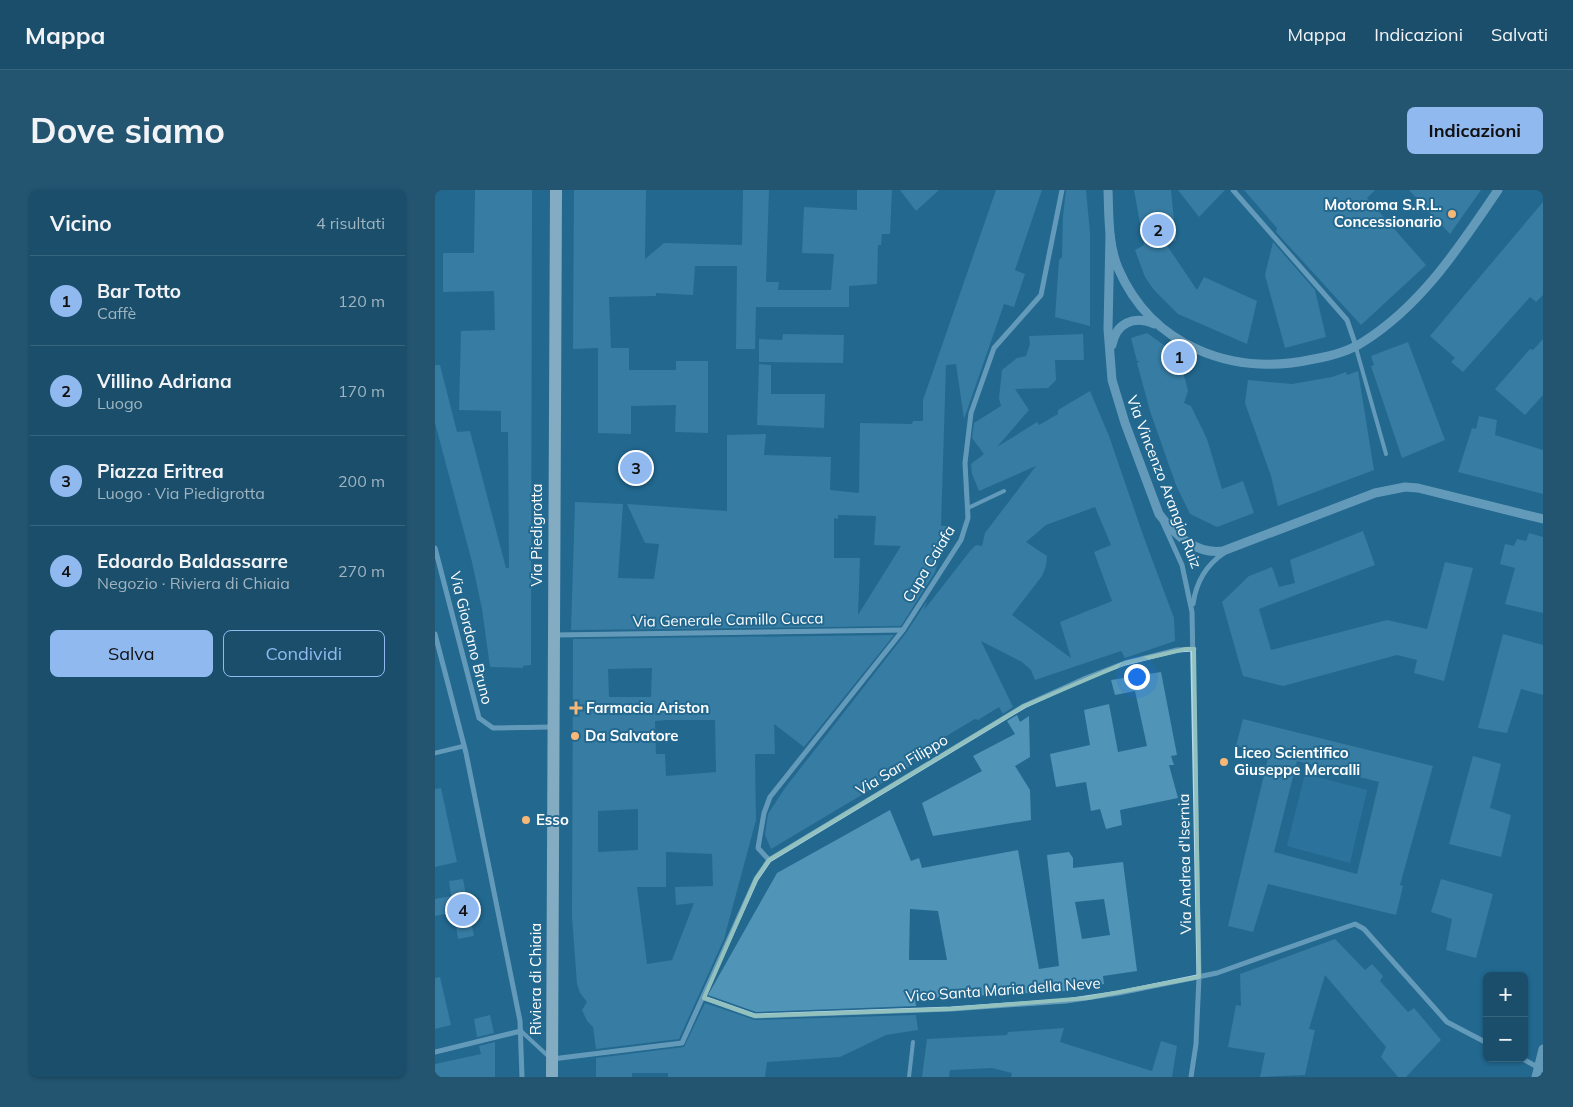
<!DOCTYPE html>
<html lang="it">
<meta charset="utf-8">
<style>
body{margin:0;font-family:Mulish,sans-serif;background:#235571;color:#f1f3f6}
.controls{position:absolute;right:15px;bottom:15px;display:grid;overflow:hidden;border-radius:8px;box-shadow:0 1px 4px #0004}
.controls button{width:45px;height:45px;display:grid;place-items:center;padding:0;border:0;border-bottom:1px solid #38657e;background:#1a4e6b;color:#f1f3f6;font:25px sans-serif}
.you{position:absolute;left:701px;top:486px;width:18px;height:18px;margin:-12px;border:4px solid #fff;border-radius:50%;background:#1a73e8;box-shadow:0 0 0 8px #1a73e833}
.badge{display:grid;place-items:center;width:32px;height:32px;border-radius:50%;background:#90b9f0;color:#111;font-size:16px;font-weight:700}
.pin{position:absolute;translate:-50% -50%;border:2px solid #fff;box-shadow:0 1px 5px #0006}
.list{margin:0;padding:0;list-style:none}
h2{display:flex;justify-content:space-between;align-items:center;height:65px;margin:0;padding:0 20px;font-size:21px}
h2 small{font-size:16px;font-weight:400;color:#9fb4c1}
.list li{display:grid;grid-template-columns:32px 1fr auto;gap:15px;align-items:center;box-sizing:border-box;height:90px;padding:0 20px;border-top:1px solid #38657e}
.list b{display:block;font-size:19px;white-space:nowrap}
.list p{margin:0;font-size:16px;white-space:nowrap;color:#9fb4c1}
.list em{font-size:16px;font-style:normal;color:#9fb4c1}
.actions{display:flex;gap:10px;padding:15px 20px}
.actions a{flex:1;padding:11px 0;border:1px solid #90b9f0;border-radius:8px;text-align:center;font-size:18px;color:#90b9f0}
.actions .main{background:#90b9f0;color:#111}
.map{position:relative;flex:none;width:1108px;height:887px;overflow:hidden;border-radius:8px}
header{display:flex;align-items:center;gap:30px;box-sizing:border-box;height:70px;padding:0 25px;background:#1a4e6b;border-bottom:1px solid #38657e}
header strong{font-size:24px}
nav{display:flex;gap:28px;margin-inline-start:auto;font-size:18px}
.intro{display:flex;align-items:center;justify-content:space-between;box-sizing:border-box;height:120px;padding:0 30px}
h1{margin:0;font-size:35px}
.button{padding:12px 22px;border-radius:8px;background:#90b9f0;color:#111;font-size:18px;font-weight:700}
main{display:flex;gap:30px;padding:0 30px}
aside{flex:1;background:#1a4e6b;border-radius:8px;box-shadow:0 1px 4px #0004}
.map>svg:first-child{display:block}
.green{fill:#3582aa}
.building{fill:#5094b8;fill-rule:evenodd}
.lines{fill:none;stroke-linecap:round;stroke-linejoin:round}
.service{stroke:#b4d8ec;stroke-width:4}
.pedestrian{stroke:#b4d8ec;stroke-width:4.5}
.minor{stroke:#b4d8ec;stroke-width:5}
.tertiary{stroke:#b4d8ec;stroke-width:9}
.primary{stroke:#f9fcff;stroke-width:12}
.marked{fill:none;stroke:#93c1be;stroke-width:4;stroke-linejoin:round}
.poi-dot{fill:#f7b877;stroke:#23688f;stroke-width:2}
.labels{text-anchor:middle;stroke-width:4;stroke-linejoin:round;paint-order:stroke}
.poi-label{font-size:15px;font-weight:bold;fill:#fff;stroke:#23688f;text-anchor:start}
.street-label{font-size:15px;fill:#fff;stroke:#23688f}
</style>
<header>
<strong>Mappa</strong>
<nav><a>Mappa</a><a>Indicazioni</a><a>Salvati</a></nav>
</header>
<div class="intro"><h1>Dove siamo</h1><a class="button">Indicazioni</a></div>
<main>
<aside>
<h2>Vicino<small>4 risultati</small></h2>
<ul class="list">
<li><span class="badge">1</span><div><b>Bar Totto</b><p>Caffè</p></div><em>120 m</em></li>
<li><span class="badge">2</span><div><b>Villino Adriana</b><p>Luogo</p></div><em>170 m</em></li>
<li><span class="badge">3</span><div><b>Piazza Eritrea</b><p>Luogo · Via Piedigrotta</p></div><em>200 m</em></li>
<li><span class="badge">4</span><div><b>Edoardo Baldassarre</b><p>Negozio · Riviera di Chiaia</p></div><em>270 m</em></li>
</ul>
<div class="actions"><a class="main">Salva</a><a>Condividi</a></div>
</aside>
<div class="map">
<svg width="1108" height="887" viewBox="0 0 1108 887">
<rect width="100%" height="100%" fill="#23688f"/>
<polygon class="green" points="870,584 932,600 915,673 852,656"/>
<g class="building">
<polygon points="40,0 97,0 96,475 88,476 88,478 55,477 47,419 37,372 0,233 0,175 5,175 22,242 35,241 71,378 74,378 73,242 66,242 66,221 24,220 26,141 60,140 59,101 8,102 8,63 39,63"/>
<polygon points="139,0 211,0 210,69 229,53 307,55 308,0 334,0 331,92 344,92 343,100 396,100 399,64 367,63 369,17 422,20 422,0 457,0 455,44 447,44 446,55 443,55 442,94 414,96 414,117 321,117 320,159 301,159 302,76 260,76 258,105 221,103 221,106 174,107 176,158 194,158 194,180 241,180 241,171 273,171 273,243 240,242 241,215 196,216 196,244 163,243 163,158 138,159"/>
<polygon points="465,0 504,0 481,21"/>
<path d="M561 0H607L580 80 590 84 579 117 569 114 529 229 521 174 511 175 506 336H514L500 382 466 436 136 440 140 312 188 314 183 388 219 389 224 354 210 353 192 314 292 321V245L331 244 329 265 396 267 395 300 424 303 425 233 477 234 478 231H488V210ZM403 325 441 326 439 355 466 356 423 425 425 368H399V328L403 329Z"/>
<polygon points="631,0 651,0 655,43 655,136 620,127 624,70 627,67 628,26"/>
<polygon points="699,0 736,0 741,50 731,54 762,100 769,87 822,111 812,154 743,124 719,100 710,87 700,60 709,55"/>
<polygon points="743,0 790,0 764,27"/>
<polygon points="809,0 940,0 932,8 991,75 926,135 841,42 842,38"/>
<polygon points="974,0 1046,0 1015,44"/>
<polygon points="1108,12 1108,105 1101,112 1095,107 1028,182 1016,172 1020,168 995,146"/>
<polygon points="838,52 880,100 891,147 850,158 830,85"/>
<polygon points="712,143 744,166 753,201 749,213 756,216 772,249 787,299 808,291 819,323 782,337 755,324 741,295 715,221 702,173 705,171 702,171 696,148"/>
<polygon points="348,144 409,145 408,173 324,172 324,149 347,150"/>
<path d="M648 144 649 170H620L621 190 613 198 580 199 594 220 562 257 602 232 604 235 623 224V220L655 201 674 246 708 345 739 428 740 451 690 468 686 461 600 490 596 480 587 472 546 451 578 517 568 524 564 517 543 530 540 529 471 570 477 575 336 659 330 645 333 624 350 598 471 443 492 411 489 420 535 361 541 355 547 356 550 343 601 276 544 301 537 284 536 274 549 264 537 248 539 233 566 216 564 208 567 180 582 168 591 166 595 154 594 146ZM660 317 676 355 659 362 677 411 625 432 636 468 577 425 607 386 611 376 612 366 591 352 611 335Z"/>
<polygon points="1108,149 1108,205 1090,225 1060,199 1095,159 1098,160"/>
<polygon points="973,152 1010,250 967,268 936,176 939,175 936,166"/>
<polygon points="324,174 336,175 336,204 390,204 389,238 322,235"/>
<polygon points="923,181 939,280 843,316 836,286 810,213 813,190 857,194 897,187 911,182 912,185"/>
<polygon points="1044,226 1062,230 1060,245 1108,260 1108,304 1023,282 1037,238 1041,239"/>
<polygon points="928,341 940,375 824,419 836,460 952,430 992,439 1010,372 1038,378 1009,491 979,483 982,470 962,465 848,496 808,486 787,412 814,386 837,377 844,397 860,393 855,370"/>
<polygon points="1094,343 1108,347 1108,423 1070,414 1080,378 1065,374 1070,354 1079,356 1082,349 1091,351"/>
<polygon points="1068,444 1108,455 1108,505 1086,499 1072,543 1043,538"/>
<path d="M459 445 369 557 339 534 340 564H320L321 630 289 749 244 849 161 859 158 837 152 831 147 820 152 812 145 803 142 794 137 727 138 449ZM217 478 216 507H174L173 479ZM232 530H280L281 582 231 586 230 564H221L220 531ZM203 619V660L163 662V621ZM231 662 277 664 278 696 240 697 241 715 259 713 237 770 212 774 202 697H231Z"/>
<polygon points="726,482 742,565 736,566 739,575 734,575 743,608 685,620 687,635 671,639 665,619 656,621 651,592 621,597 615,564 655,555 649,520 674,514 683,562 712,556 700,501 680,505 676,490"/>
<polygon points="582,525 585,532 594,526 595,567 580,576 595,600 596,630 498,646 487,613 547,581 538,566 580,544 572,531"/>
<path d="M808 529 998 576 965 695 968 696 961 725 833 694 818 742 793 736 834 564 801 556ZM862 571 944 592 922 684 839 662Z"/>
<polygon points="1038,566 1066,574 1055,618 1076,625 1066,667 1014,654"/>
<polygon points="6,598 22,672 0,677 0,599"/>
<path d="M455 620 476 671 484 668 487 678 583 660 604 779 624 776 612 665 634 662 638 668V678L688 672 702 781 668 786 669 794 631 801 480 809 481 816 321 822 273 805 342 683ZM669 709 675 745 647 749 640 712ZM475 719 503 721 512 770H474Z"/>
<polygon points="28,689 39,746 23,749 19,722 0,726 0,709 16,706 14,691"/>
<polygon points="1006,689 1058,704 1041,768 1011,760 1017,729 996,722"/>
<polygon points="900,749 930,780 937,774 948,786 945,791 973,822 979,818 1006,850 971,887 963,887 946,867 951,857 890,785 874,839 880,840 870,885 825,887 830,863 793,857 801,815 806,816 805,784"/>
<polygon points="5,787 16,835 0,839 0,788"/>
<polygon points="270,813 320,830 481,825 483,840 451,845 405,867 332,872 330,887 233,887 233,883 197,883 197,887 161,887 161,868 249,857"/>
<polygon points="55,825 59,843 42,847 39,829"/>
<polygon points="629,838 625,852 717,881 726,851 742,856 737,887 576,887 577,883 557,878 515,880 514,887 487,887 492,849 572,845 573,842"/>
<polygon points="60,852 60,887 0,887 0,874 46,864 44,856"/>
</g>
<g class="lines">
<g class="service">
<polyline points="921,158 951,264"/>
<polyline points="533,318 569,301"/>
<polyline points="86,841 113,866"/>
<polyline points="474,887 478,852"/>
</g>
<polyline class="pedestrian" points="0,563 29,556"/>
<g class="minor">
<polyline points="798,0 912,130 921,156"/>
<polyline points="728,333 747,375 757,422 764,787 761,854 756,887"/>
<polyline points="0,358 44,528 58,538 117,537"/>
<path d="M758 414C761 393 771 375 789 363"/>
<polyline points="0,444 31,563 85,831 87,887"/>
<polyline points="119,445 468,440"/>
<polyline points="334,670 323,658 329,623 335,607 468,440 526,350 533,328 530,273 536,223 559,158 606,105 627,0"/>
<polyline points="269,808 320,826 516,819 631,811 684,803 782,783 920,734 929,739 1012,832 1052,853"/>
<polyline points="0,862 86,841"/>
<polyline points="1086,868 1108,880"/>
<polyline points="117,869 247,853 321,689 334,670 589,516 651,488 690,473 742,460 759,459"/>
</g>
<g class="tertiary">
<path d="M673 0C674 26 673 54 683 78 717 157 798 187 879 169 896 166 913 162 928 152 987 115 1025 56 1063 0"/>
<path d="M675 45 673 139 677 190 690 233 724 324C739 344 760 365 788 361L940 303 970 297 983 298 1108 329"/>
<path d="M677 155C681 133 699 125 719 134"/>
<polyline points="1101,887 1108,859"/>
</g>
<polyline class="primary" points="117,887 121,0"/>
</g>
<path d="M0 0H1108V887H0ZM751 459H759L764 787 653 808 516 819 320 826 269 808 321 689 334 670 589 516 690 473Z" fill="#23688f" fill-opacity=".55" fill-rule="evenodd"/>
<path class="marked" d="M751 459H759L764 787 653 808 516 819 320 826 269 808 321 689 334 670 589 516 690 473Z"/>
<g class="poi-dot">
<circle cx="1017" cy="24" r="5"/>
<path d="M138.5 510.5h5v5h5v5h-5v5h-5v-5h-5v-5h5z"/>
<circle cx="140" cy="546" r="5"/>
<circle cx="789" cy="572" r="5"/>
<circle cx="91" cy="630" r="5"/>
</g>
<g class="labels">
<g class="poi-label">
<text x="1007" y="20" text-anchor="end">Motoroma S.R.L.<tspan x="1007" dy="17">Concessionario</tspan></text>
<text x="151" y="523">Farmacia Ariston</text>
<text x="150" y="551">Da Salvatore</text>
<text x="799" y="568">Liceo Scientifico<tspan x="799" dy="17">Giuseppe Mercalli</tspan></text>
<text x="101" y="635">Esso</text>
</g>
<g class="street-label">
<text transform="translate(729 292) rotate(69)" y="5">Via Vincenzo Arangio Ruiz</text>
<text transform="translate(102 345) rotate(-90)" y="5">Via Piedigrotta</text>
<text transform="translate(494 374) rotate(-59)" y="5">Cupa Caiafa</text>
<text transform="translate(293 430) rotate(-1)" y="5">Via Generale Camillo Cucca</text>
<text transform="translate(36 448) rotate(76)" y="5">Via Giordano Bruno</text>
<text transform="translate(467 575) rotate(-31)" y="5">Via San Filippo</text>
<text transform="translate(750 674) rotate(-91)" y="5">Via Andrea d'Isernia</text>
<text transform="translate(101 789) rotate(-90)" y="5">Riviera di Chiaia</text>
<text transform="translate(568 800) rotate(-4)" y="5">Vico Santa Maria della Neve</text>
</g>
</g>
</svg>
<div class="controls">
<button>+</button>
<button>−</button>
</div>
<div class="you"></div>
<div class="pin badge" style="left:744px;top:167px">1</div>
<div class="pin badge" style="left:723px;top:40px">2</div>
<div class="pin badge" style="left:201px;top:278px">3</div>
<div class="pin badge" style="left:28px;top:720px">4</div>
</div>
</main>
